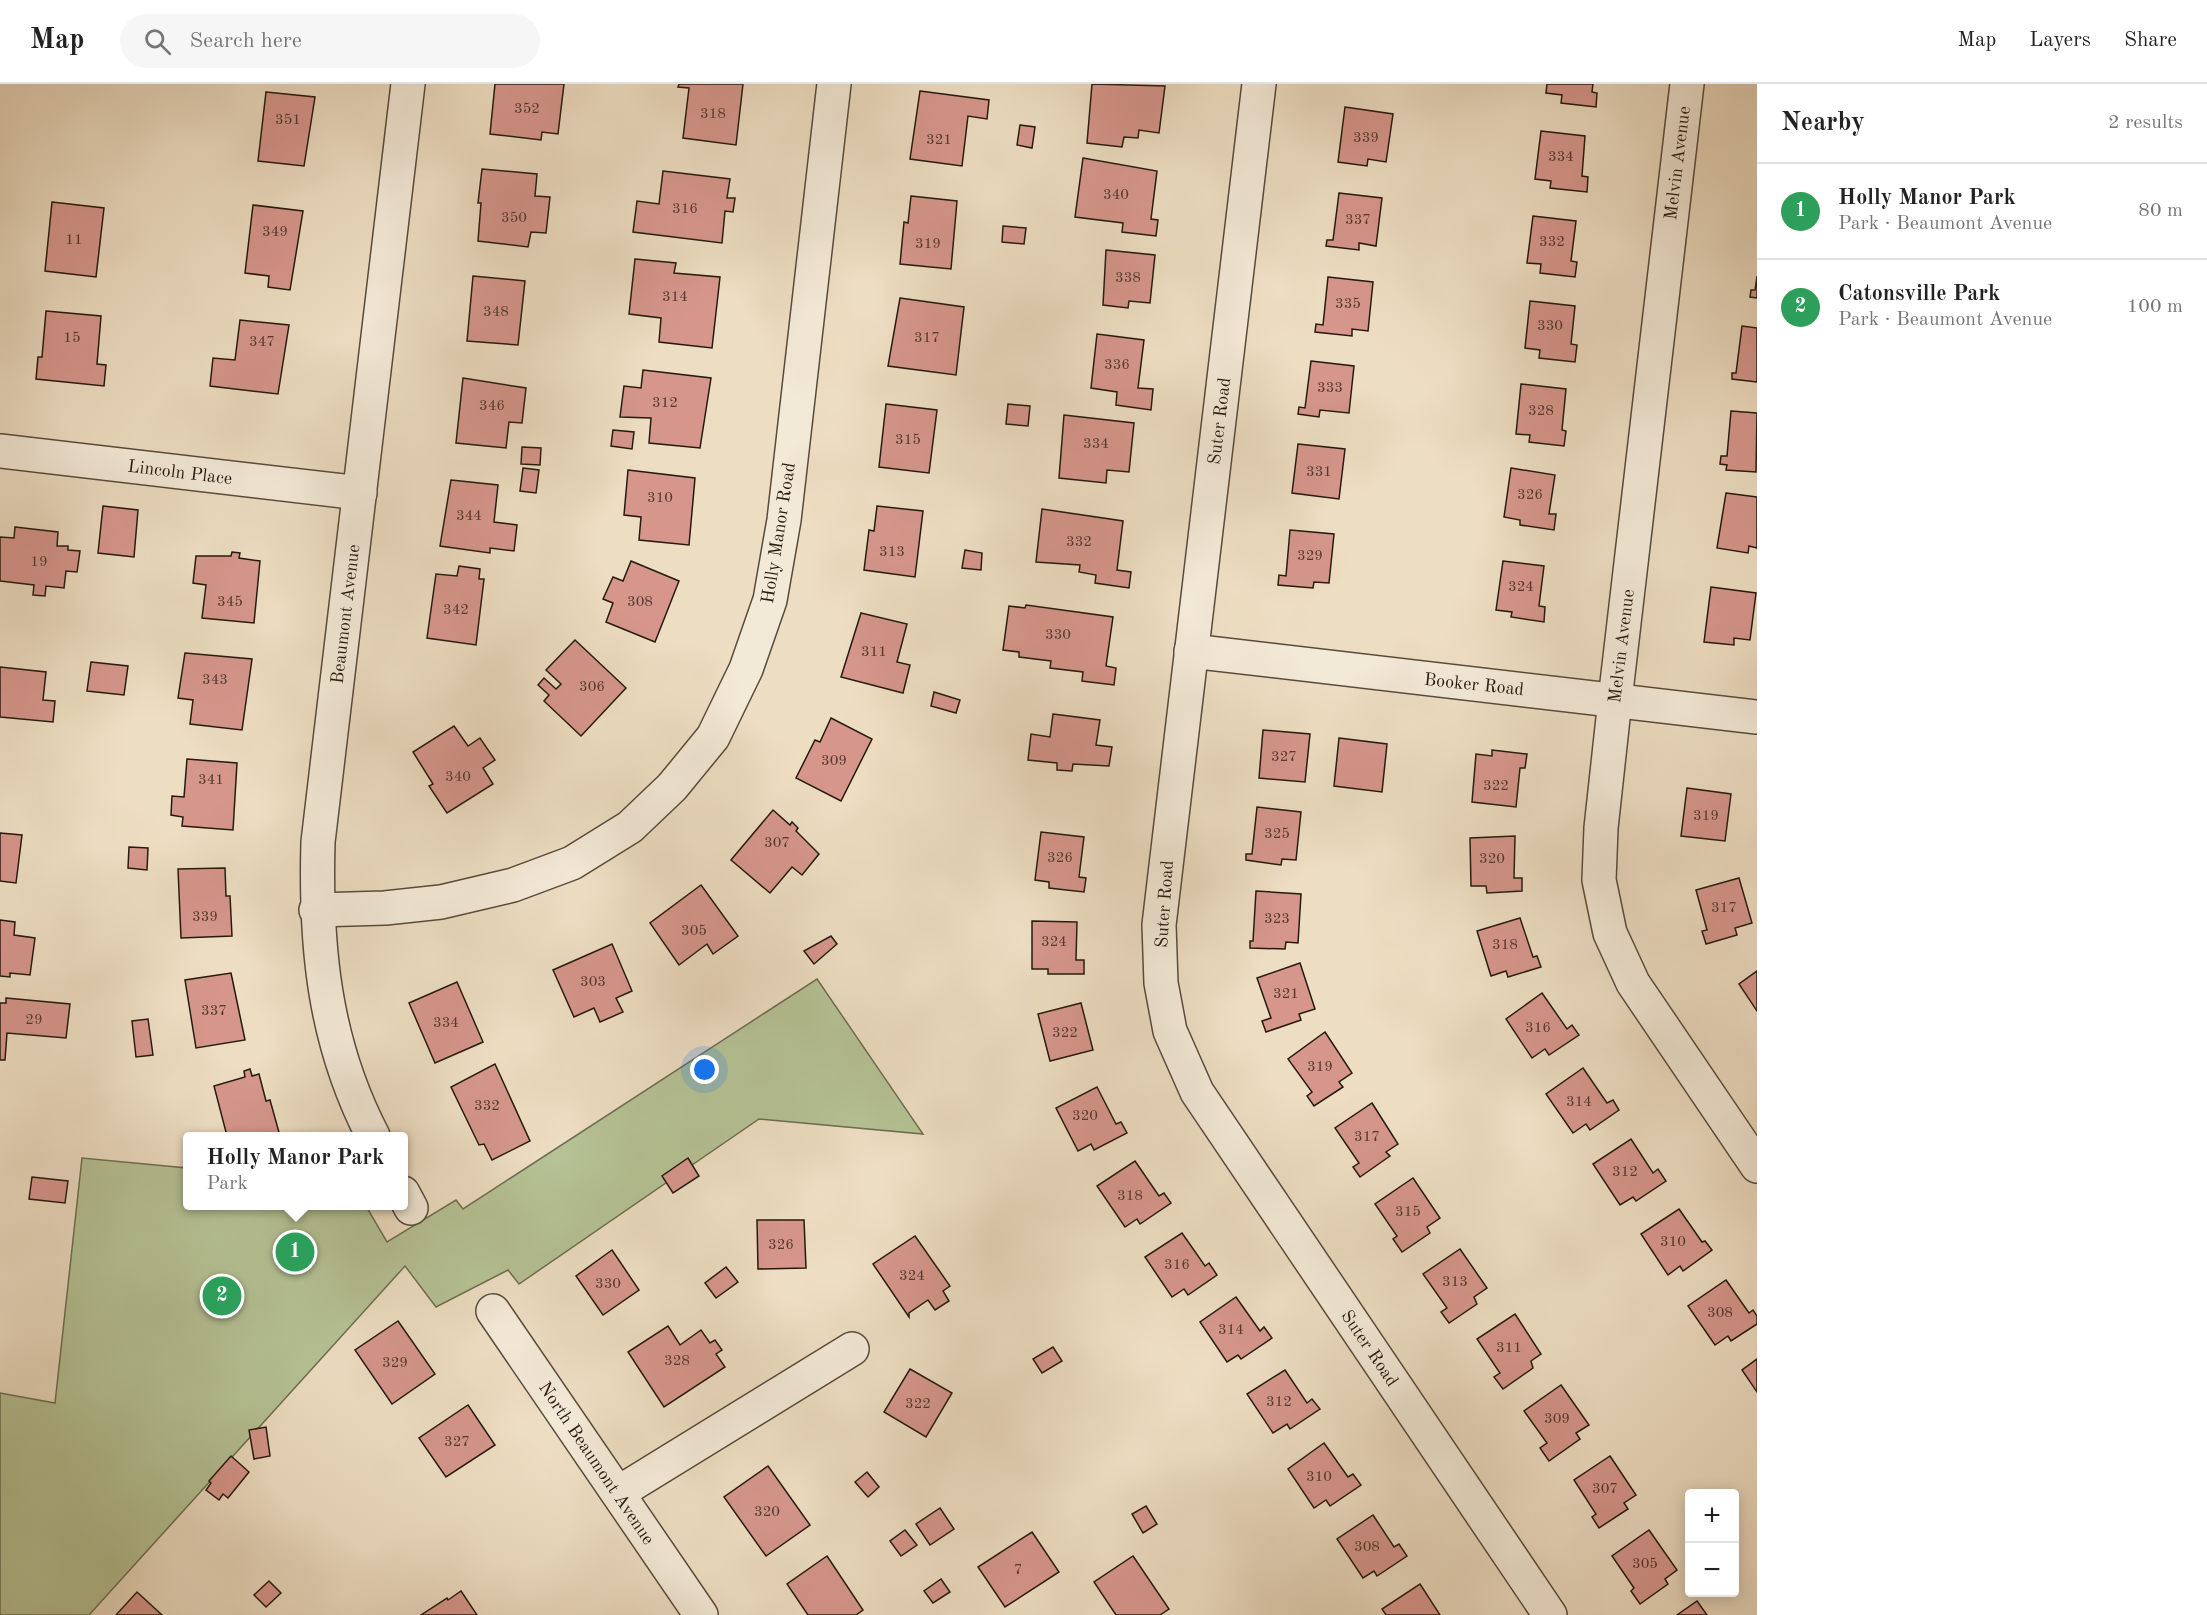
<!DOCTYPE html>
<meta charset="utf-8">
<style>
body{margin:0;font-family:"Old Standard TT",serif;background:#f6f6f6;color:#222}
.controls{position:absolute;right:18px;bottom:18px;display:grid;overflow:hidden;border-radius:6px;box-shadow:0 3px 15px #0003}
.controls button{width:54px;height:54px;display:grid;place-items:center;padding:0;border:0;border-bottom:2px solid #e0e0e0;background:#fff;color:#222;font:30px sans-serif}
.you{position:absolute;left:705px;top:986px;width:21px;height:21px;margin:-15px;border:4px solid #fff;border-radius:50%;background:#1a73e8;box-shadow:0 0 0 9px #1a73e833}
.badge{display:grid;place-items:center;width:39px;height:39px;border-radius:50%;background:#0b8043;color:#fff;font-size:20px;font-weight:700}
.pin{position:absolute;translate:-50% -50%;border:3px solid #fff;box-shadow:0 2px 6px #0006}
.popup{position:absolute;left:183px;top:1048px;width:225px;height:78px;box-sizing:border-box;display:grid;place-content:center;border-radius:6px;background:#fff;filter:drop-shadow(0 2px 4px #0005);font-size:20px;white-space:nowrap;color:#767676}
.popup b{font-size:22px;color:#222}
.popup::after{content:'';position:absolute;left:50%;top:100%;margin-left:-12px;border:12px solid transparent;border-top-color:#fff}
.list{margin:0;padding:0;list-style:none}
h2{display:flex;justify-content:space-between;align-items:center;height:78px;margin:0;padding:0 24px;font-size:26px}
h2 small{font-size:20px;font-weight:400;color:#767676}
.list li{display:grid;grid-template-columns:39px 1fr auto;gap:18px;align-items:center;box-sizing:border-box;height:96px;padding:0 24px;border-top:2px solid #e0e0e0}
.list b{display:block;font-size:22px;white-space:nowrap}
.list p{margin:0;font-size:20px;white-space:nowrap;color:#767676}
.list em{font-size:20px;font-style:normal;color:#767676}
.icon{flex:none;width:33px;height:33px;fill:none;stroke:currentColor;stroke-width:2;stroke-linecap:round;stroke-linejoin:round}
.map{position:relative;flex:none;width:1757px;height:1531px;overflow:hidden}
header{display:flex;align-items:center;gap:36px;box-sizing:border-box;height:84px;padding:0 30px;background:#fff;border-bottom:2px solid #e0e0e0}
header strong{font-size:28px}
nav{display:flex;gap:33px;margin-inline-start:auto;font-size:21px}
.search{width:420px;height:54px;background:#f6f6f6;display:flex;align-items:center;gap:15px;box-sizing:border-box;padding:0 21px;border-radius:33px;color:#767676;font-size:22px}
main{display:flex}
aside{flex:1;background:#fff}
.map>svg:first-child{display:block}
.green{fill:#b5c295;stroke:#6d6e52;stroke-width:1.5}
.building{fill:#d6968c;stroke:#251a0e;stroke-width:1.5}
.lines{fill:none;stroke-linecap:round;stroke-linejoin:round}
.minor-casing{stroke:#574b3b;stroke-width:36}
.minor{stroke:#f3e9d7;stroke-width:33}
.labels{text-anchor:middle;stroke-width:5;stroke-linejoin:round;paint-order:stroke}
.number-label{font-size:15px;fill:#51392e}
.street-label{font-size:18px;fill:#251a0e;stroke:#f3e9d7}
</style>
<header>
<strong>Map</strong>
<div class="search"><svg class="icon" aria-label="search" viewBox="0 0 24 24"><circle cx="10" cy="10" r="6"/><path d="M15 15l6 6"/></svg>Search here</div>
<nav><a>Map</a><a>Layers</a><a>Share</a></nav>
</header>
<main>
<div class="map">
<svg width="1757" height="1531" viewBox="0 0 1757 1531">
<rect width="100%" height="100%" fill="#edddc2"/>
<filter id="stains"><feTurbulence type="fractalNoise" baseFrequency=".00333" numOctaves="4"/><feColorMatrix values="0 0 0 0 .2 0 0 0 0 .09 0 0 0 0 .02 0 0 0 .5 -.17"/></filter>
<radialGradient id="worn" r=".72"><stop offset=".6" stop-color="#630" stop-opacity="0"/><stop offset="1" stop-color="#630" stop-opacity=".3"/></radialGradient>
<polygon class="green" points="817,895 923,1050 759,1035 519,1200 508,1186 436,1223 405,1182 89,1531 0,1531 0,1309 55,1319 82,1074 187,1084 187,1122 366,1122 387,1158 456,1116 463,1125"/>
<g class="building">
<polygon points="495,0 564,0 558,50 542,48 541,56 490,50"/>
<polygon points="679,0 743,0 736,61 683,54 689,4 678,3"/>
<polygon points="1092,0 1165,2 1159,49 1139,46 1138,54 1124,53 1122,63 1087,59"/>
<polygon points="1547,0 1593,0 1592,8 1597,9 1596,23 1561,19 1562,11 1546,9"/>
<polygon points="920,7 989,16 987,35 968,32 962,82 910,75"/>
<polygon points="266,8 315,13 304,82 258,77"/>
<polygon points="1345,23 1393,30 1386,78 1368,75 1367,82 1338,78"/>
<polygon points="1020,41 1035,43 1032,64 1017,61"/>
<polygon points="1541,47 1585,52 1582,92 1588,93 1587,108 1550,104 1551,97 1535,95"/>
<polygon points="1083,74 1157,87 1151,135 1158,136 1156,152 1122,148 1123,139 1075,133"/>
<polygon points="482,85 537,90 535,112 550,113 546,149 531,148 528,163 478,157 481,119 478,119"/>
<polygon points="663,87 730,95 727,114 735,114 733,128 725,127 722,159 633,148 637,117 659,120"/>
<polygon points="1339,109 1382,114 1376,162 1359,159 1359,166 1326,162 1327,156 1333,156"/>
<polygon points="911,112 957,117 951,185 900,180 904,138 908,139"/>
<polygon points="52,118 104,124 96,193 45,187"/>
<polygon points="253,121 303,127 290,206 268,203 269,192 245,189"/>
<polygon points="1533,132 1576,137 1571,177 1577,178 1575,193 1540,189 1541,180 1527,179"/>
<polygon points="1003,142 1026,144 1024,160 1002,158"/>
<polygon points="1106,166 1155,171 1150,219 1129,217 1128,224 1103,221"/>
<polygon points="635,175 676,179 674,189 720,193 712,264 659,258 661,234 629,230"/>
<polygon points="473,192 525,197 518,261 467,257"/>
<polygon points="1757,192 1757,214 1750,213 1751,206 1755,206"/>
<polygon points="1328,193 1373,198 1368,247 1352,245 1352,252 1315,248 1316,240 1323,241"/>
<polygon points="900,214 964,223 956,291 888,282"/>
<polygon points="1530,217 1575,222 1571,260 1577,261 1575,278 1539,274 1540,266 1525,264"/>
<polygon points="46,227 101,232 97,280 106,281 104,302 36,295 38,273 42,273"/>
<polygon points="240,236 289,241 278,310 210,302 213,274 235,276"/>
<polygon points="1742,242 1757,244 1757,298 1732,295 1732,289 1736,289"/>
<polygon points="1097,250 1144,256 1138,304 1153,305 1151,326 1116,321 1117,308 1091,304"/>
<polygon points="1311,277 1354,282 1349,329 1320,326 1319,333 1298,330 1299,323 1305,324"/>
<polygon points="643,286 711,294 700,364 649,359 651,334 620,333 624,302 641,304"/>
<polygon points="463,294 526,304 522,339 509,338 506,364 456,359"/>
<polygon points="1521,300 1566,305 1562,346 1566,347 1564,362 1529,358 1530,351 1516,350"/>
<polygon points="886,320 937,326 929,389 879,383"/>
<polygon points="1008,320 1030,322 1028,342 1006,340"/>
<polygon points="1731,327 1757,329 1756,388 1726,386 1727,381 1720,380 1721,372 1727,372"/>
<polygon points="1064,331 1134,339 1129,388 1107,386 1106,399 1059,394"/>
<polygon points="613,346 634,348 632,365 611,362"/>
<polygon points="1298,360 1345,365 1339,415 1292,409"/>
<polygon points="522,363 541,364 540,381 521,380"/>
<polygon points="523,384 539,386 536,409 520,407"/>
<polygon points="1511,384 1555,391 1549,430 1556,430 1554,446 1520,441 1520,436 1504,433"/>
<polygon points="628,386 695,394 689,461 639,456 641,433 624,431"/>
<polygon points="451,396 498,401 494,438 517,441 514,467 490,464 490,469 440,462"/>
<polygon points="1726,409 1757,413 1757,464 1749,462 1748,469 1717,464"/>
<polygon points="103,422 138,426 134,473 98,469"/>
<polygon points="877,422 923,427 915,493 864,486 869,446 874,447"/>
<polygon points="1042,425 1123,437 1117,486 1131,488 1129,504 1095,499 1096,491 1079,488 1080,481 1036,478"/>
<polygon points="15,443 58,448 57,462 68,462 68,466 80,467 77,488 66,487 64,504 46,502 45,512 33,511 34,501 0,497 0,453 14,454"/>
<polygon points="1290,446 1334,450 1329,499 1314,498 1313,504 1278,501 1279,491 1286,492"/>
<polygon points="965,466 982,469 981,486 962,484"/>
<polygon points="232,468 240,469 239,474 260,477 254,539 202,534 206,501 193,499 196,472 231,472"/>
<polygon points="631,477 679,497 655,558 606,538 613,519 603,515 613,493 623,497"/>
<polygon points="1503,477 1544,482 1539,522 1545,523 1544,538 1511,533 1512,528 1496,526"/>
<polygon points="459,482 480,485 479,495 484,495 476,561 427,554 436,490 457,492"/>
<polygon points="1711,503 1756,509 1750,556 1734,554 1734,561 1704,558"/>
<polygon points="1026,521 1113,533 1106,582 1116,584 1114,601 1082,597 1083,588 1050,584 1051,577 1019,573 1019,568 1003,566 1009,522 1025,524"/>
<polygon points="861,529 907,540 897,578 910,581 903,609 841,593"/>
<polygon points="575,556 626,604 581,652 544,617 549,611 538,601 544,594 556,605 561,600 546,586"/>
<polygon points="185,569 252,575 242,646 190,640 193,616 178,614"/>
<polygon points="91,578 128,582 124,611 87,607"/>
<polygon points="0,583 46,588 43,616 55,617 53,638 0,633"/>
<polygon points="934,608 960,616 956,629 931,622"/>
<polygon points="1053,630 1100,636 1096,661 1112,663 1109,682 1073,680 1072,687 1057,686 1057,679 1028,676 1031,650 1050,653"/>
<polygon points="831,634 872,655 841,717 796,694 815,656 820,658"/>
<polygon points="454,642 468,662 480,654 495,676 483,684 493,700 447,729 429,702 433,700 413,668"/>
<polygon points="1263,646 1310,650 1305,698 1259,694"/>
<polygon points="1339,654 1387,660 1382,708 1334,702"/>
<polygon points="1492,666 1527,670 1525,684 1520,684 1516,723 1472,718 1476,670 1492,672"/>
<polygon points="187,675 237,679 233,746 182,742 183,733 171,731 172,712 184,713"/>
<polygon points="1687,704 1731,710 1725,757 1681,752"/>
<polygon points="1257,723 1301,728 1296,776 1282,775 1281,781 1246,776 1246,770 1252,770"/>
<polygon points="773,726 790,741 792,738 798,744 796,747 819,770 802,791 792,783 770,809 731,776"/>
<polygon points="1041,748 1084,753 1079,793 1086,794 1084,808 1049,804 1049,798 1035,796"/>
<polygon points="0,749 22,751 16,799 0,797"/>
<polygon points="1515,752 1514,794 1522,794 1522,807 1487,809 1486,802 1471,802 1470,754"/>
<polygon points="129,763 148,764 147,786 128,784"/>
<polygon points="225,784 226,812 230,812 232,852 181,854 178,785"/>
<polygon points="1739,794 1752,839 1735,844 1737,851 1706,860 1702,847 1707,846 1696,806"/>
<polygon points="701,801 738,852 713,870 707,860 679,881 650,839"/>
<polygon points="1256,807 1301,810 1298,859 1286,858 1285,865 1250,864 1250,857 1253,857"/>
<polygon points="1520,834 1533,873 1537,872 1541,883 1508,893 1506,887 1491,892 1477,847"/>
<polygon points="0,836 15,838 14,851 35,854 30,891 10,889 10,893 0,892"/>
<polygon points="1032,837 1077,838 1076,876 1084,876 1084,890 1048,890 1048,885 1032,885"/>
<polygon points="831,852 837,860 814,880 804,867"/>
<polygon points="612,860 632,907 616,914 623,928 600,938 594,924 574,933 553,886"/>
<polygon points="1300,879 1315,925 1299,930 1301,936 1266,948 1262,937 1271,934 1257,894"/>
<polygon points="1757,887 1757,927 1739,900"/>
<polygon points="231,889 245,956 196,964 185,896"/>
<polygon points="457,898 483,958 435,979 409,919"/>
<polygon points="1542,909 1567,945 1572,941 1579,951 1549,971 1545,965 1532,974 1506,935"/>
<polygon points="6,914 70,920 66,954 7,949 5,976 0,976 0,919 6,919"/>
<polygon points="1081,919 1093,966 1050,977 1038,930"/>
<polygon points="148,935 153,971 136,973 132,937"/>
<polygon points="1325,948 1352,989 1339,998 1343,1003 1314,1022 1307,1012 1312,1008 1288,975"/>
<polygon points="495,980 530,1057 492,1076 484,1060 479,1061 451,1003"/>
<polygon points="1583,984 1607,1019 1613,1016 1619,1026 1590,1046 1586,1040 1573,1049 1546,1010"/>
<polygon points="250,985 252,992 259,990 266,1017 270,1016 280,1052 227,1052 214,1002 245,993 244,987"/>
<polygon points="1097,1003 1116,1040 1121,1038 1127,1049 1094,1066 1091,1060 1078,1067 1056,1024"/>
<polygon points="1372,1019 1398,1060 1386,1068 1390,1072 1360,1093 1353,1083 1359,1079 1335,1044"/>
<polygon points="1631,1055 1653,1089 1658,1085 1666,1097 1636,1117 1633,1113 1620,1121 1593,1080"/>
<polygon points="688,1074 699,1092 673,1109 662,1092"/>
<polygon points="1135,1077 1159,1112 1164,1109 1171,1119 1140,1140 1137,1135 1125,1143 1097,1102"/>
<polygon points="32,1093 68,1097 65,1119 29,1115"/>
<polygon points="1413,1094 1440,1134 1427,1143 1430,1149 1402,1168 1393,1155 1397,1152 1375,1120"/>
<polygon points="1679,1125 1702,1158 1705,1157 1712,1166 1683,1187 1680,1182 1668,1191 1641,1150"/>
<polygon points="757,1136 804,1136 806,1184 758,1185"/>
<polygon points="1182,1149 1205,1182 1209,1179 1217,1191 1188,1211 1184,1205 1172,1213 1145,1173"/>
<polygon points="915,1152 950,1202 943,1207 949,1217 935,1226 928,1216 909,1229 909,1233 873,1180"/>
<polygon points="1460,1165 1487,1204 1474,1213 1477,1220 1449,1239 1441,1228 1447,1224 1423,1190"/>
<polygon points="612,1166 639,1206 603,1231 576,1192"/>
<polygon points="726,1183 738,1198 716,1214 705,1199"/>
<polygon points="1726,1196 1749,1229 1753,1226 1757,1232 1757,1240 1731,1257 1728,1252 1715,1261 1688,1222"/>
<polygon points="1236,1213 1260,1247 1264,1243 1272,1254 1241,1275 1238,1271 1227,1278 1200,1238"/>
<polygon points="1515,1230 1541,1270 1531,1277 1533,1284 1503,1305 1494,1293 1500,1289 1477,1255"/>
<polygon points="398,1237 435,1290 392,1320 355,1266"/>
<polygon points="668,1242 680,1261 701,1246 710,1259 715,1256 722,1266 716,1270 725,1283 664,1323 628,1268"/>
<polygon points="1053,1263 1062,1277 1042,1289 1033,1275"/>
<polygon points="1757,1275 1757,1308 1742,1286"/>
<polygon points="910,1285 952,1309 926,1353 884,1328"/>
<polygon points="1285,1286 1307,1319 1312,1315 1320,1325 1290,1345 1287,1340 1273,1349 1247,1310"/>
<polygon points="1561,1301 1589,1341 1576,1349 1580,1355 1549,1377 1540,1364 1547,1359 1524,1327"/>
<polygon points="468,1321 495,1361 446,1393 419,1354"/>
<polygon points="266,1343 270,1372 254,1375 249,1346"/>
<polygon points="1324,1359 1348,1393 1353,1390 1361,1401 1330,1422 1326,1416 1314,1424 1288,1385"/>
<polygon points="231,1372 249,1388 228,1414 223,1410 219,1416 206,1406 211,1399 209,1397"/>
<polygon points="1610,1372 1636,1411 1624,1419 1628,1425 1599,1444 1592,1433 1596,1430 1574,1396"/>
<polygon points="768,1382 810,1441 766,1472 724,1413"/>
<polygon points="867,1388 879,1403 868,1413 855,1398"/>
<polygon points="1146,1422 1157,1440 1143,1449 1132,1430"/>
<polygon points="940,1424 954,1445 930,1461 916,1440"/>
<polygon points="1373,1431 1394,1463 1399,1460 1407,1472 1377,1492 1374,1487 1363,1494 1337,1455"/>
<polygon points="905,1446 917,1461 901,1472 890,1457"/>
<polygon points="1649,1446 1677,1486 1665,1495 1668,1500 1640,1520 1631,1507 1634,1504 1612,1472"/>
<polygon points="1032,1448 1059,1488 1005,1523 978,1483"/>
<polygon points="827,1472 863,1526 856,1531 808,1531 787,1500"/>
<polygon points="1133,1472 1169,1525 1160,1531 1116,1531 1094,1498"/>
<polygon points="941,1495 950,1508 933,1519 924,1507"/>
<polygon points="269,1497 281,1509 266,1523 254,1511"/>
<polygon points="1420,1500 1440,1531 1386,1531 1382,1525"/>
<polygon points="461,1507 477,1531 421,1531 447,1514 448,1516"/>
<polygon points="137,1508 162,1531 116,1531"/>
<polygon points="1697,1517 1707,1531 1677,1531"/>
</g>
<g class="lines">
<defs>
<g id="minor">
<polyline points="1259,0 1159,841 1161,899 1170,947 1197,1008 1550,1531"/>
<polyline points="1687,0 1615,616 1601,744 1599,796 1610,849 1633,899 1757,1082"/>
<polyline points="0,367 360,409"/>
<polyline points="1191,567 1757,633"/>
<polyline points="316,826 385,824 441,818 513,801 572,779 630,743 672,703 713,653 746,585 770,516 784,436 834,0"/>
<path d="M373 1052C324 958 315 862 318 758L408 0"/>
<polyline points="403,1109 411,1124"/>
<polyline points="493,1227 701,1531"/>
<polyline points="618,1409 852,1265"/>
</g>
</defs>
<use href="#minor" class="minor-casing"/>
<use href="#minor" class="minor"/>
</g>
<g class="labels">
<g class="number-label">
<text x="527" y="29">352</text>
<text x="713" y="34">318</text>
<text x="288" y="40">351</text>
<text x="1366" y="58">339</text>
<text x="939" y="60">321</text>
<text x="1561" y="77">334</text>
<text x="1116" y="115">340</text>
<text x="685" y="129">316</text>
<text x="514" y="138">350</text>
<text x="1358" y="140">337</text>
<text x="275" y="152">349</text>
<text x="74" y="160">11</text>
<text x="1552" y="162">332</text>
<text x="928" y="164">319</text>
<text x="1128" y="198">338</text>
<text x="675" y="217">314</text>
<text x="1348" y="224">335</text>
<text x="496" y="232">348</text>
<text x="1550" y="246">330</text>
<text x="72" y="258">15</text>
<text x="927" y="258">317</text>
<text x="262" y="262">347</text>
<text x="1117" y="285">336</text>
<text x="1330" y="308">333</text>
<text x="665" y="323">312</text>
<text x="492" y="326">346</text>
<text x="1541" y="331">328</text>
<text x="908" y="360">315</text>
<text x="1096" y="364">334</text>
<text x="1319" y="392">331</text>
<text x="1530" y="415">326</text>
<text x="660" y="418">310</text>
<text x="469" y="436">344</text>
<text x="1079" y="462">332</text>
<text x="892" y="472">313</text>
<text x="1310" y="476">329</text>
<text x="39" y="482">19</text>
<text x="1521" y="507">324</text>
<text x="230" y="522">345</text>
<text x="640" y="522">308</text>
<text x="456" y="530">342</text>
<text x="1058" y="555">330</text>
<text x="874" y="572">311</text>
<text x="215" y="600">343</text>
<text x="592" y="607">306</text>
<text x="1284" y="677">327</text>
<text x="834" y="681">309</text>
<text x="458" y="697">340</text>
<text x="211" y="700">341</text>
<text x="1496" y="706">322</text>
<text x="1706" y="736">319</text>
<text x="1277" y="754">325</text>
<text x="777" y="763">307</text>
<text x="1060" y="778">326</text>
<text x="1492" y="779">320</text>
<text x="1724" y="828">317</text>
<text x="205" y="837">339</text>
<text x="1277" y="839">323</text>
<text x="694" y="851">305</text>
<text x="1054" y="862">324</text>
<text x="1505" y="865">318</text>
<text x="593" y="902">303</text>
<text x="1286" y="914">321</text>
<text x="214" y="931">337</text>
<text x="34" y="940">29</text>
<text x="446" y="943">334</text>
<text x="1538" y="948">316</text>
<text x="1065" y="953">322</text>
<text x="1320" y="987">319</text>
<text x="1579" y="1022">314</text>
<text x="487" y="1026">332</text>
<text x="1085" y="1036">320</text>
<text x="1367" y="1057">317</text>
<text x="1625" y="1092">312</text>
<text x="1130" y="1116">318</text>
<text x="1408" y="1132">315</text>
<text x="1673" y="1162">310</text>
<text x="781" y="1165">326</text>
<text x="1177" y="1185">316</text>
<text x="912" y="1196">324</text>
<text x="1455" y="1202">313</text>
<text x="608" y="1204">330</text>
<text x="1720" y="1233">308</text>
<text x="1231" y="1250">314</text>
<text x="1509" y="1268">311</text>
<text x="677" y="1281">328</text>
<text x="395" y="1283">329</text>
<text x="1279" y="1322">312</text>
<text x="918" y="1324">322</text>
<text x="1557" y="1339">309</text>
<text x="457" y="1362">327</text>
<text x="1319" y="1397">310</text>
<text x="1605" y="1409">307</text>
<text x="767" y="1432">320</text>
<text x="1367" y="1467">308</text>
<text x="1645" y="1484">305</text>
<text x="1018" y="1490">7</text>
</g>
<g class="street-label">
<text transform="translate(1677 79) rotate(-83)" y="6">Melvin Avenue</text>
<text transform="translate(1219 337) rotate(-83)" y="6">Suter Road</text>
<text transform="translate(180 388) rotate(7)" y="6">Lincoln Place</text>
<text transform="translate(778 449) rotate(-81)" y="6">Holly Manor Road</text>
<text transform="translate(345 530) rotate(-83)" y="6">Beaumont Avenue</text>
<text transform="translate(1621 562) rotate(-83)" y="6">Melvin Avenue</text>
<text transform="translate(1474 600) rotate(6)" y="6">Booker Road</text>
<text transform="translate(1164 820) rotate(-86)" y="6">Suter Road</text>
<text transform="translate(1370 1264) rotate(56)" y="6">Suter Road</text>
<text transform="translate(597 1379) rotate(56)" y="6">North Beaumont Avenue</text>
</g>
</g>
<rect width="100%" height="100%" filter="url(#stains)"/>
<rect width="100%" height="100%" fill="url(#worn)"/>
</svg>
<div class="controls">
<button>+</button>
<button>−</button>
</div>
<div class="you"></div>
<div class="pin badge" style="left:295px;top:1168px;background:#2e9e5b">1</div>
<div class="popup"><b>Holly Manor Park</b>Park</div>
<div class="pin badge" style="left:222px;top:1212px;background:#2e9e5b">2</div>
</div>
<aside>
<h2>Nearby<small>2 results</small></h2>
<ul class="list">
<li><span class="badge" style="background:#2e9e5b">1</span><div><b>Holly Manor Park</b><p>Park · Beaumont Avenue</p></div><em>80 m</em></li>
<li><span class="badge" style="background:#2e9e5b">2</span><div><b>Catonsville Park</b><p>Park · Beaumont Avenue</p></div><em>100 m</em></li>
</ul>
</aside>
</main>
